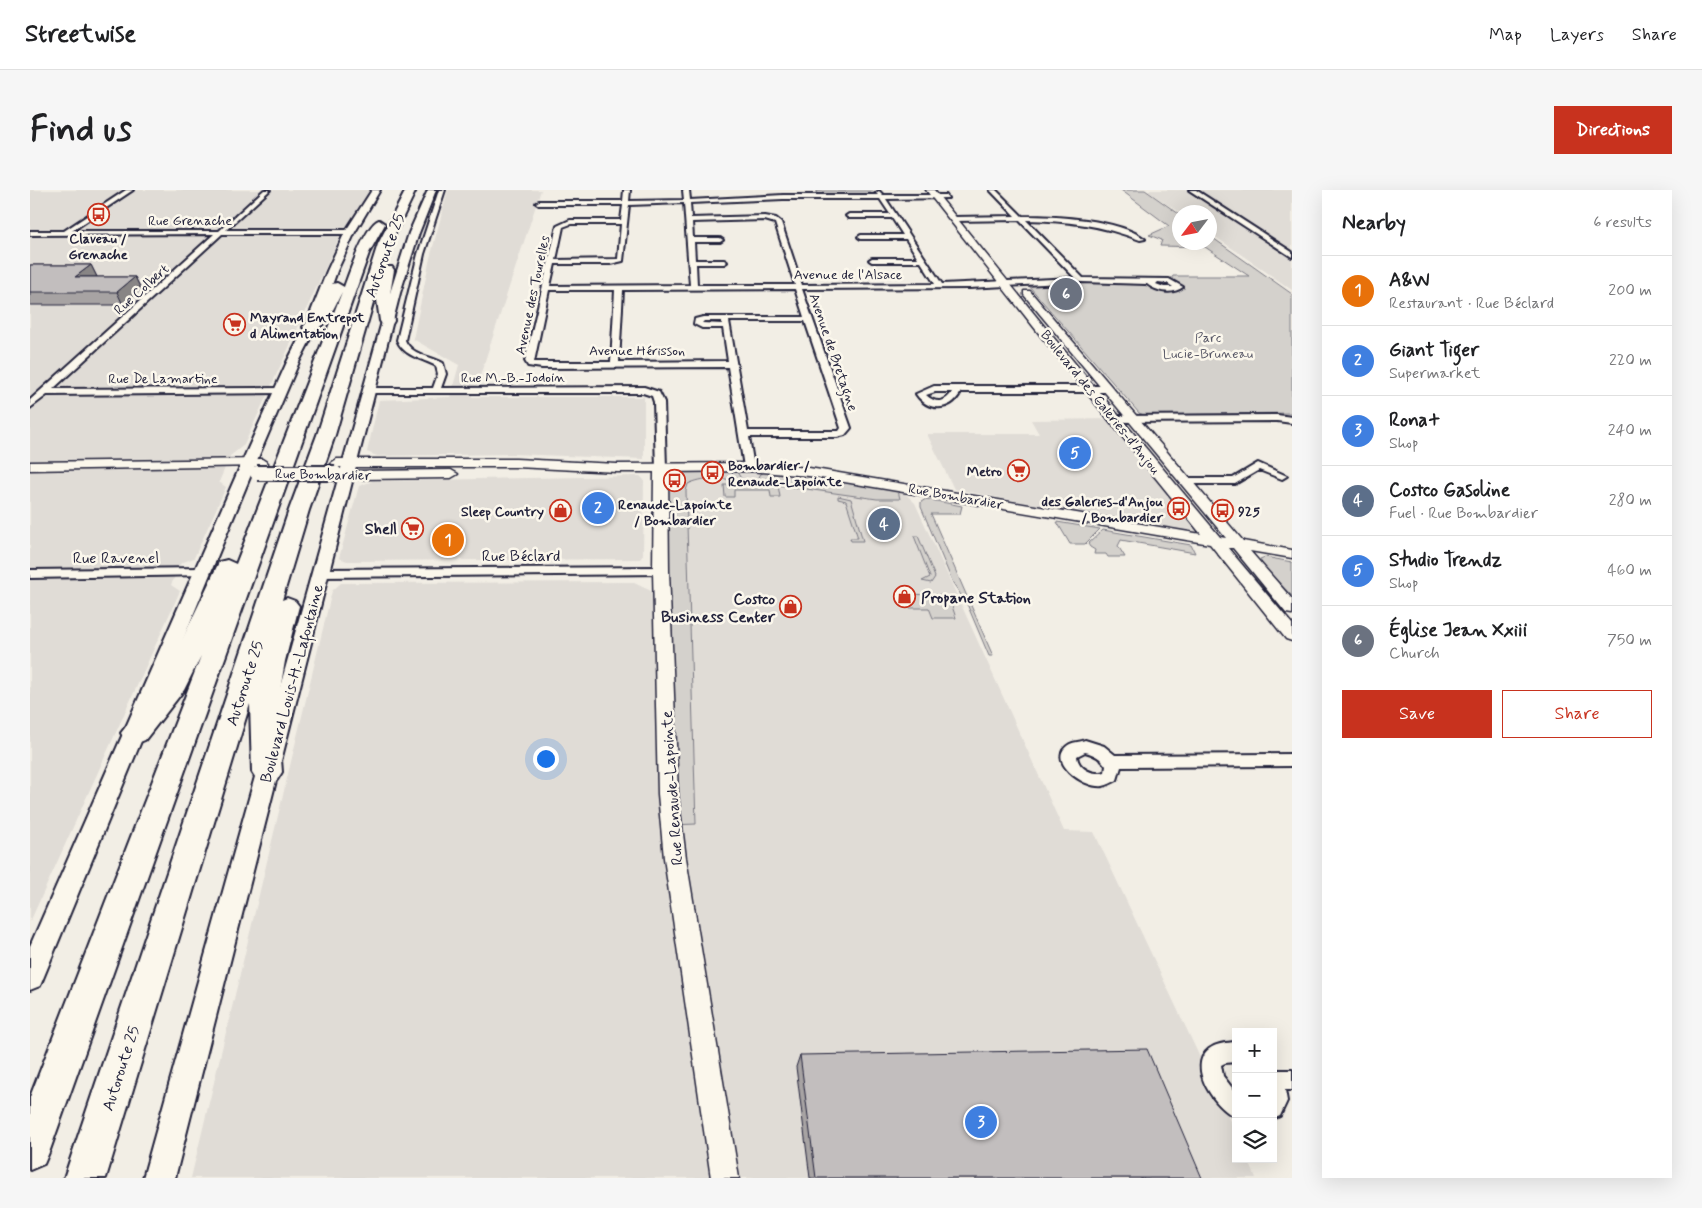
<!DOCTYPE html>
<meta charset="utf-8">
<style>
body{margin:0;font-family:Mynerve,sans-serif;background:#f6f6f6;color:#202124}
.controls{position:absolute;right:15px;bottom:15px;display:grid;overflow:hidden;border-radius:0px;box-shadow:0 5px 20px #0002}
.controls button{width:45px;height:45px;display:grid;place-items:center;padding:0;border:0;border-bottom:1px solid #e0e0e0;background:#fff;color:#202124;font:25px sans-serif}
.compass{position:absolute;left:1142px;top:15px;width:45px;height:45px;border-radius:50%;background:#fff;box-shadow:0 5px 20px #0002;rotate:238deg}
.you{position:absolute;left:515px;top:568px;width:18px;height:18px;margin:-12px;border:4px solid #fff;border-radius:50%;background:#1a73e8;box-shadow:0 0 0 8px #1a73e833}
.badge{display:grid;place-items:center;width:32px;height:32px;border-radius:50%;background:#c8321e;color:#fff;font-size:16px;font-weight:700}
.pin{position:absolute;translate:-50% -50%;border:2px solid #fff;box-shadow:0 1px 5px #0006}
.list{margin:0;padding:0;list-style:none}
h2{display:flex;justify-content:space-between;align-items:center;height:65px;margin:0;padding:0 20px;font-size:21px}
h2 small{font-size:16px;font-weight:400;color:#757577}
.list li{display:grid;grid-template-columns:32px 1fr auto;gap:15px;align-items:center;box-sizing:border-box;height:70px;padding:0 20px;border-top:1px solid #e0e0e0}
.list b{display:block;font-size:19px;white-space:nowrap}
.list p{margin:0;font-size:16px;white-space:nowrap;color:#757577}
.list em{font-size:16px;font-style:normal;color:#757577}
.actions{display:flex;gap:10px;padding:15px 20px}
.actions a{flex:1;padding:11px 0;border:1px solid #c8321e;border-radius:0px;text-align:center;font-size:18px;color:#c8321e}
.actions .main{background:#c8321e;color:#fff}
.icon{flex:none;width:28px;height:28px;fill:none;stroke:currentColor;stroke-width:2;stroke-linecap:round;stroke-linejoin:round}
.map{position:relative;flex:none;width:1262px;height:988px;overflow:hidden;border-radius:0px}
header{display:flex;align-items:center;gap:30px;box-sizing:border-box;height:70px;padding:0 25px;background:#fff;border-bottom:1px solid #e0e0e0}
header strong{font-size:24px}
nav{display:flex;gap:28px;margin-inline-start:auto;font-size:18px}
.intro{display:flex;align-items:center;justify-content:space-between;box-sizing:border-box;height:120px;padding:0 30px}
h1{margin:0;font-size:35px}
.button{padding:12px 22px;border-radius:0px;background:#c8321e;color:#fff;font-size:18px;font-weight:700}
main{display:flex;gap:30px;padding:0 30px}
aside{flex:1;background:#fff;border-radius:0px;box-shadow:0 5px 20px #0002}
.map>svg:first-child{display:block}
.built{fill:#e0dcd6}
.green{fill:#d4d1cc;stroke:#7b7a84}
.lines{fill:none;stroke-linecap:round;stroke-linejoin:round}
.minor-casing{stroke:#22223b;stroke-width:4}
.tertiary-casing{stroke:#22223b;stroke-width:3}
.secondary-casing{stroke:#22223b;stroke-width:4}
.motorway-casing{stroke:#22223b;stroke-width:4}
.minor{fill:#fbf7ec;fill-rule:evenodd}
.tertiary{fill:#fbf7ec;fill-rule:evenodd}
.secondary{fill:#fbf7ec;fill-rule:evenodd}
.motorway{fill:#fbf7ec;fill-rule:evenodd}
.tertiary-bridge-casing{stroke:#22223b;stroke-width:18;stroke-linecap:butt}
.tertiary-bridge{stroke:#fbf7ec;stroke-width:14}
.wall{fill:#a7a3a3;stroke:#22223b}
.shaded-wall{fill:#888585;stroke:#22223b}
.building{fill:#c2bebe;stroke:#22223b}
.labels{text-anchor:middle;stroke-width:5;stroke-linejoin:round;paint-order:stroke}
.far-street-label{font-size:14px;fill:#22223b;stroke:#fbf7ec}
.far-poi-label{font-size:14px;font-weight:bold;fill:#22223b;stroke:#fbf7ec;text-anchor:start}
.far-park-label{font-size:14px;fill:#575766;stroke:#fbf7ec}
.street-label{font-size:16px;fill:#22223b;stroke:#fbf7ec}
.poi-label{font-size:16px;font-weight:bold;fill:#22223b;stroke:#fbf7ec;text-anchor:end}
</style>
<header>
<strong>Streetwise</strong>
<nav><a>Map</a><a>Layers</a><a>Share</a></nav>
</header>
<div class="intro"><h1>Find us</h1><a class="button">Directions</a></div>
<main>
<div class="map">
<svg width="1262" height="988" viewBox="0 0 1262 988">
<rect width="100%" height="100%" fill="#f2eee5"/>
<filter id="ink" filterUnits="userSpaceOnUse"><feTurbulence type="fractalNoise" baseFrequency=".02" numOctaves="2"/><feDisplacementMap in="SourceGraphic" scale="10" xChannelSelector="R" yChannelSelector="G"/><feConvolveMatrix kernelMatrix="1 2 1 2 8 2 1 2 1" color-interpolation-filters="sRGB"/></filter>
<g filter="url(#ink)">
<g class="built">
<polygon points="0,0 340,0 310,46 214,255 200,266 189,292 196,297 164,368 151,373 141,395 150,401 0,732"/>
<polygon points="418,0 511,0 446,198 441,207 614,207 614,269 482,264 347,266 337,262 349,210 420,207 429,175 383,149 400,68"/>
<polygon points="1116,0 1262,0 1262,100 1180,43 1180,22 1150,23"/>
<polygon points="1085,229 1184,350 924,299 897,244 1009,244 1001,230"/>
<polygon points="704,277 867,296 885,313 1034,641 1064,642 1206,944 1206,969 1218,969 1226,988 161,988 302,401 311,393 602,392 632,406 631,278"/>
<polygon points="610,286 614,290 613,365 610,369 317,371 309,368 329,296 343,291"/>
</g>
<g class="green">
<polygon points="1091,0 1115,0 1149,24 1150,52 1180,52 1180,46 1262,104 1262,223 1114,225 1109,223 999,96 1025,93 1105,93 1117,96 1141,89 1143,86 1219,86 1175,57 1130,56 1132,50 1119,45 1139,36"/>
<polygon points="789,1 843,1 847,7 787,5 786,2"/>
<path d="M704 277 715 295H726L730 285 738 278 867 296 870 309H847L748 295 750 307H741L740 300H704V307H695L694 295H708C697 284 670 288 658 294L656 301 666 634 642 635 631 278Z"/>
<polygon points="808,306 821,309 833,351 821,351 820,348 828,348 816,311 808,309"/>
<polygon points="896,309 932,316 930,324 901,324 963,466 959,466 937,414 923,393 891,317 891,312"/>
<polygon points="1027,332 1070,339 1055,354 1040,354"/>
<polygon points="1073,340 1161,355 1165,363 1091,350 1088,356 1095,367 1078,367 1076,364 1064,364 1065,360 1060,357 1058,354"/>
<polygon points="884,346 888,346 905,387 901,393 892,391 900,387"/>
<polygon points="1235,367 1262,372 1262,406 1232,375 1230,369"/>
<polygon points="871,404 911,405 921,413 926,428 903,428 899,418 876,418"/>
</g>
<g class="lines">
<defs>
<g id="minor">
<polygon points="96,0 103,0 42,41 189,41 234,0 240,0 196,40 320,40 323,42 320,44 192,44 23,199 251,198 255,201 254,203 17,205 0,218 0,210 184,44 0,45 0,41 34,41"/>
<path d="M409 0H415L394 64 375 150C381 165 400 166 413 173L416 184 411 198 614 197 629 202 634 212 636 278 635 280H627L626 278 624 212 622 206 613 203H336L335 201 339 198H403L408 184 406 176C392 168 374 167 367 150L388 64Z"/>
<path d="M594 0H600L599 11 654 10 653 0H659L660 10 753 5H848L846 3 849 1 853 5H916L918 8 856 9 912 94 1045 88 989 30 924 31 921 29 924 27 985 26 960 0H966L992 26C1026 26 1088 29 1115 49L1110 50C1072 35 1036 31 996 30L1053 88 1139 89 1153 97C1143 105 1127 102 1117 94L1051 92 939 98 772 99 821 238 815 245 807 247H719L724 277 719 280 714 277 698 177 512 178 498 176 495 171 527 36 540 30H591L593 15H509L506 13 509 11H593ZM753 9H850L860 24H819L816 26 819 28H862L873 45H831L828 47 831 49H876L888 68H842L839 70 842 72H891L905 94 772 95 751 32 746 28 735 26 661 28 660 13ZM654 13 660 95 520 96 525 74H580L593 71 599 15ZM735 30 745 33 765 95H667L666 74H694L697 72 694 70H665L664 52H690L693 50 690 48H663L662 32ZM541 34H591L588 69 526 70 533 37ZM1128 92 1137 93 1143 97H1134L1126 94ZM765 99 774 127H673L665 129 664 134 672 138H693L698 171 589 172 593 100ZM519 100H585L581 172H504ZM674 131H691L692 134 672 133ZM699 131H775L811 238 809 241H718Z"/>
<polygon points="1159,0 1166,0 1262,62 1262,67"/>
<path d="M904 196H1078L1082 199 1078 202H931C921 221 899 223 886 204ZM905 202H922C915 213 906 214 896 205Z"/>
<polygon points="1247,225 1262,227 1262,233 1247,231 1085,232 1080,229 1085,226"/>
<polygon points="1228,273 1257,286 1252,289 1229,280 1205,294 1157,294 1152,291 1157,288 1203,288"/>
<polygon points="631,377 637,381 635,384 290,387 284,383 290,379"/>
<polygon points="173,378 177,379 179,382 177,385 0,388 0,380"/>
<path d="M1055 550 1074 556 1085 565 1262 564V576L1091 577 1087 590C1083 592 1078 595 1073 596 1053 599 1014 569 1040 554 1044 552 1050 552 1055 550ZM1055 562C1064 564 1071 568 1076 576L1075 582C1064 586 1048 579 1047 566Z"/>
<path d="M1206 852V872L1195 873 1191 875 1193 886 1206 903V927C1186 919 1156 877 1179 859 1187 853 1196 853 1206 852Z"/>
<polygon points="1243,880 1262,880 1262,900 1255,900 1257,911 1250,926 1243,929"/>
</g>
<g id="tertiary">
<polygon points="896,0 904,0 1018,141 1190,347 1196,348 994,105 994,101 1000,101 1213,351 1262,360 1262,368 1220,361 1262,409 1262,424 1256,423 1203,358 1198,358 1262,434 1262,451 1256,449 1180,354 779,286 719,281 638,282 639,381 648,604 656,668 709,988 681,988 634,668 628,604 623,381 624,282 587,282 486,277 307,277 301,273 307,269 486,269 587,274 719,273 779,278 1171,344 1010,145"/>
<polygon points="232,269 238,273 237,276 0,280 0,272"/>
<polygon points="305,279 329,281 421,280 428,284 421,288 329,289 300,286 298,283 300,280"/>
</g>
<g id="secondary">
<polygon points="342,0 350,0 325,42 307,81 287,137 269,172 230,263 10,796 0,800 0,756 216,263 257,172 275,137 297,81 315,42"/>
<polygon points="398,0 406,0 389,43 370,103 145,988 113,988 360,103 379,43"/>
</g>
<g id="motorway">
<polygon points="376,0 386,0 360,54 354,77 362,77 364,80 360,104 364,131 362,134 352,134 350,131 346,103 305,245 279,320 252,410 257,408 265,411 269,416 255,471 247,518 252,582 247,590 237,594 227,590 222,582 220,514 76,988 34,988 259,320 287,245 348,54"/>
<path d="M349 30 355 34 339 63 20 960 14 974 0 980V907L171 466 154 500 115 550 105 554 95 550 91 543 134 488 189 372 197 370 206 374 312 102C305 115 294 145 276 140L273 137 289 119 302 94 307 93 314 97C319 83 336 34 349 30Z"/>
</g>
</defs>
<use href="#minor" class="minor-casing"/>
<use href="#tertiary" class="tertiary-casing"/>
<use href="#secondary" class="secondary-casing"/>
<use href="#motorway" class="motorway-casing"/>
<use href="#minor" class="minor"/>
<use href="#tertiary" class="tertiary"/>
<use href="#secondary" class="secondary"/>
<use href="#motorway" class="motorway"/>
<defs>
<polyline id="tertiary-bridge" points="227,283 305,283"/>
</defs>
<use href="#tertiary-bridge" class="tertiary-bridge-casing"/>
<use href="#tertiary-bridge" class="tertiary-bridge"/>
</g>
<g class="wall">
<polygon points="0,75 61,75 67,87 105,87 111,99 93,115 0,115"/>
<polygon points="770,865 1172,988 780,988 766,877"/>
</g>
<g class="shaded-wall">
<polygon points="61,75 67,87 45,87"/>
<polygon points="105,87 111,99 93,115 87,102"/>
</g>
<g class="building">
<polygon points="0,75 61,75 45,87 105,87 87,102 0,102"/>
<polygon points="1117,859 1172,988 786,988 770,865"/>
</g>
</g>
<defs>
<symbol id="bus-ring" viewBox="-11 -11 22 22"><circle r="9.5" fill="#fbf7ec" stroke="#c8321e" stroke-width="1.5"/><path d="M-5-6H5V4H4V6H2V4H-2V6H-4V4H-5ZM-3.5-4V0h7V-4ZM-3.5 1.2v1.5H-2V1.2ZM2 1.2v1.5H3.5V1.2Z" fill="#c8321e"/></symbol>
<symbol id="supermarket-ring" viewBox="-11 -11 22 22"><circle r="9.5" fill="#fbf7ec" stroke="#c8321e" stroke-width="1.5"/><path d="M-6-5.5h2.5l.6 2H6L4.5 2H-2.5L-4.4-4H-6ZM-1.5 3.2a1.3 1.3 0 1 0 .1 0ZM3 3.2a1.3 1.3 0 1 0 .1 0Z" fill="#c8321e"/></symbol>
<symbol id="shop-ring" viewBox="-11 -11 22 22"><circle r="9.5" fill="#fbf7ec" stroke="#c8321e" stroke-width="1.5"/><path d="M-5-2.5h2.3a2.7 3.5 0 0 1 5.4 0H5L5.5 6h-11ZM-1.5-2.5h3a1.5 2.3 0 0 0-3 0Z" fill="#c8321e"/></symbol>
</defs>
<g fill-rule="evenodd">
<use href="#bus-ring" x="56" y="12" width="25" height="25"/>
<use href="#supermarket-ring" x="192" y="122" width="25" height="25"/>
<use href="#supermarket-ring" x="976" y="268" width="25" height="25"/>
<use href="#bus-ring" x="670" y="270" width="25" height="25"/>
<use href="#bus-ring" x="632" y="278" width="25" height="25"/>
<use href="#bus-ring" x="1136" y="306" width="25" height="25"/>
<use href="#shop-ring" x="518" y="308" width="25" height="25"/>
<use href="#bus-ring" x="1180" y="308" width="25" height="25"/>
<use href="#supermarket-ring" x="370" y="326" width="25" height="25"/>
<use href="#shop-ring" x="862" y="394" width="25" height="25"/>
<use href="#shop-ring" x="748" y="404" width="25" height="25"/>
</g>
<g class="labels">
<g class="far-street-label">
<text x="160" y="35">Rue Grenache</text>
<text x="818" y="89">Avenue de l'Alsace</text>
<text transform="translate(111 99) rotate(-42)" y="5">Rue Colbert</text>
<text transform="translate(502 105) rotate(-78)" y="5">Avenue des Tourelles</text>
<text x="607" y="165">Avenue Hérisson</text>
<text transform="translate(804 162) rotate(71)" y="5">Avenue de Bretagne</text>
<text x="483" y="192">Rue M.-B.-Jodoin</text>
<text x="133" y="193">Rue De Lamartine</text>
<text transform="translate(1071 212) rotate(51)" y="5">Boulevard des Galeries-d'Anjou</text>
<text transform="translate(293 284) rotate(1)" y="5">Rue Bombardier</text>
<text transform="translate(926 306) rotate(10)" y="5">Rue Bombardier</text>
</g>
<g class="far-poi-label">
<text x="68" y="53" text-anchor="middle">Claveau /<tspan x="68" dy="16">Grenache</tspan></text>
<text x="220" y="132">Mayrand Entrepot<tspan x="220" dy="16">d Alimentation</tspan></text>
<text x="698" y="280">Bombardier /<tspan x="698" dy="16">Renaude-Lapointe</tspan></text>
<text x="972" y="286" text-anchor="end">Metro</text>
<text x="1133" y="316" text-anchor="end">des Galeries-d'Anjou<tspan x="1133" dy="16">/ Bombardier</tspan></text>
<text x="645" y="319" text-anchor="middle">Renaude-Lapointe<tspan x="645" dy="16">/ Bombardier</tspan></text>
<text x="514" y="326" text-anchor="end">Sleep Country</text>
<text x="1208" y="326">925</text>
</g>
<g class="far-park-label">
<text x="1178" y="152">Parc<tspan x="1178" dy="16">Lucie-Bruneau</tspan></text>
</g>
<g class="street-label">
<text transform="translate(354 65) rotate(-70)" y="6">Autoroute 25</text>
<text x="491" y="371">Rue Béclard</text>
<text x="86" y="373">Rue Ravenel</text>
<text transform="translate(214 493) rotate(-72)" y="6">Autoroute 25</text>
<text transform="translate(261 493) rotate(-75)" y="6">Boulevard Louis-H.-Lafontaine</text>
<text transform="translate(641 598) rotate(-94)" y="6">Rue Renaude-Lapointe</text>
<text transform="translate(90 878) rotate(-72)" y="6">Autoroute 25</text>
</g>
<g class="poi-label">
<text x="367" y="344">Shell</text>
<text x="891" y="413" text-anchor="start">Propane Station</text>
<text x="745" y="414">Costco<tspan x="745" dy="18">Business Center</tspan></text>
</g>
</g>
</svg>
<div class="controls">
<button>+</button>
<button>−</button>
<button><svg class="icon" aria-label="layers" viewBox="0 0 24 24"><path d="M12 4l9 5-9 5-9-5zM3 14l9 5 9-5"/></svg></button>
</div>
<svg class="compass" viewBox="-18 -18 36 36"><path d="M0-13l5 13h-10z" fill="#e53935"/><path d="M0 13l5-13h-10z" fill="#757577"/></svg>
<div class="you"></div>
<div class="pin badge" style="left:418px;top:350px;background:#e8710a">1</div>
<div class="pin badge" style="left:568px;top:318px;background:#3f7fe0">2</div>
<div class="pin badge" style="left:951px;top:932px;background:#3f7fe0">3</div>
<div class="pin badge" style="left:854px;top:334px;background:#5c6f8a">4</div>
<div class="pin badge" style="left:1045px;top:263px;background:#3f7fe0">5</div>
<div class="pin badge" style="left:1036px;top:104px;background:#6b7280">6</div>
</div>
<aside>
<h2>Nearby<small>6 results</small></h2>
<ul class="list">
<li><span class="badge" style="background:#e8710a">1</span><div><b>A&amp;W</b><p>Restaurant · Rue Béclard</p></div><em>200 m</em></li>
<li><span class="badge" style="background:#3f7fe0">2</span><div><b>Giant Tiger</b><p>Supermarket</p></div><em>220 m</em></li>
<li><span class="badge" style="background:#3f7fe0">3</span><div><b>Rona+</b><p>Shop</p></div><em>240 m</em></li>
<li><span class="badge" style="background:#5c6f8a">4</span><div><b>Costco Gasoline</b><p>Fuel · Rue Bombardier</p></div><em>280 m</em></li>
<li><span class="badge" style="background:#3f7fe0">5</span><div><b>Studio Trendz</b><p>Shop</p></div><em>460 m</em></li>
<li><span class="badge" style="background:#6b7280">6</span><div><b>Église Jean Xxiii</b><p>Church</p></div><em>750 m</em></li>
</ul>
<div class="actions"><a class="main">Save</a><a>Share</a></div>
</aside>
</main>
